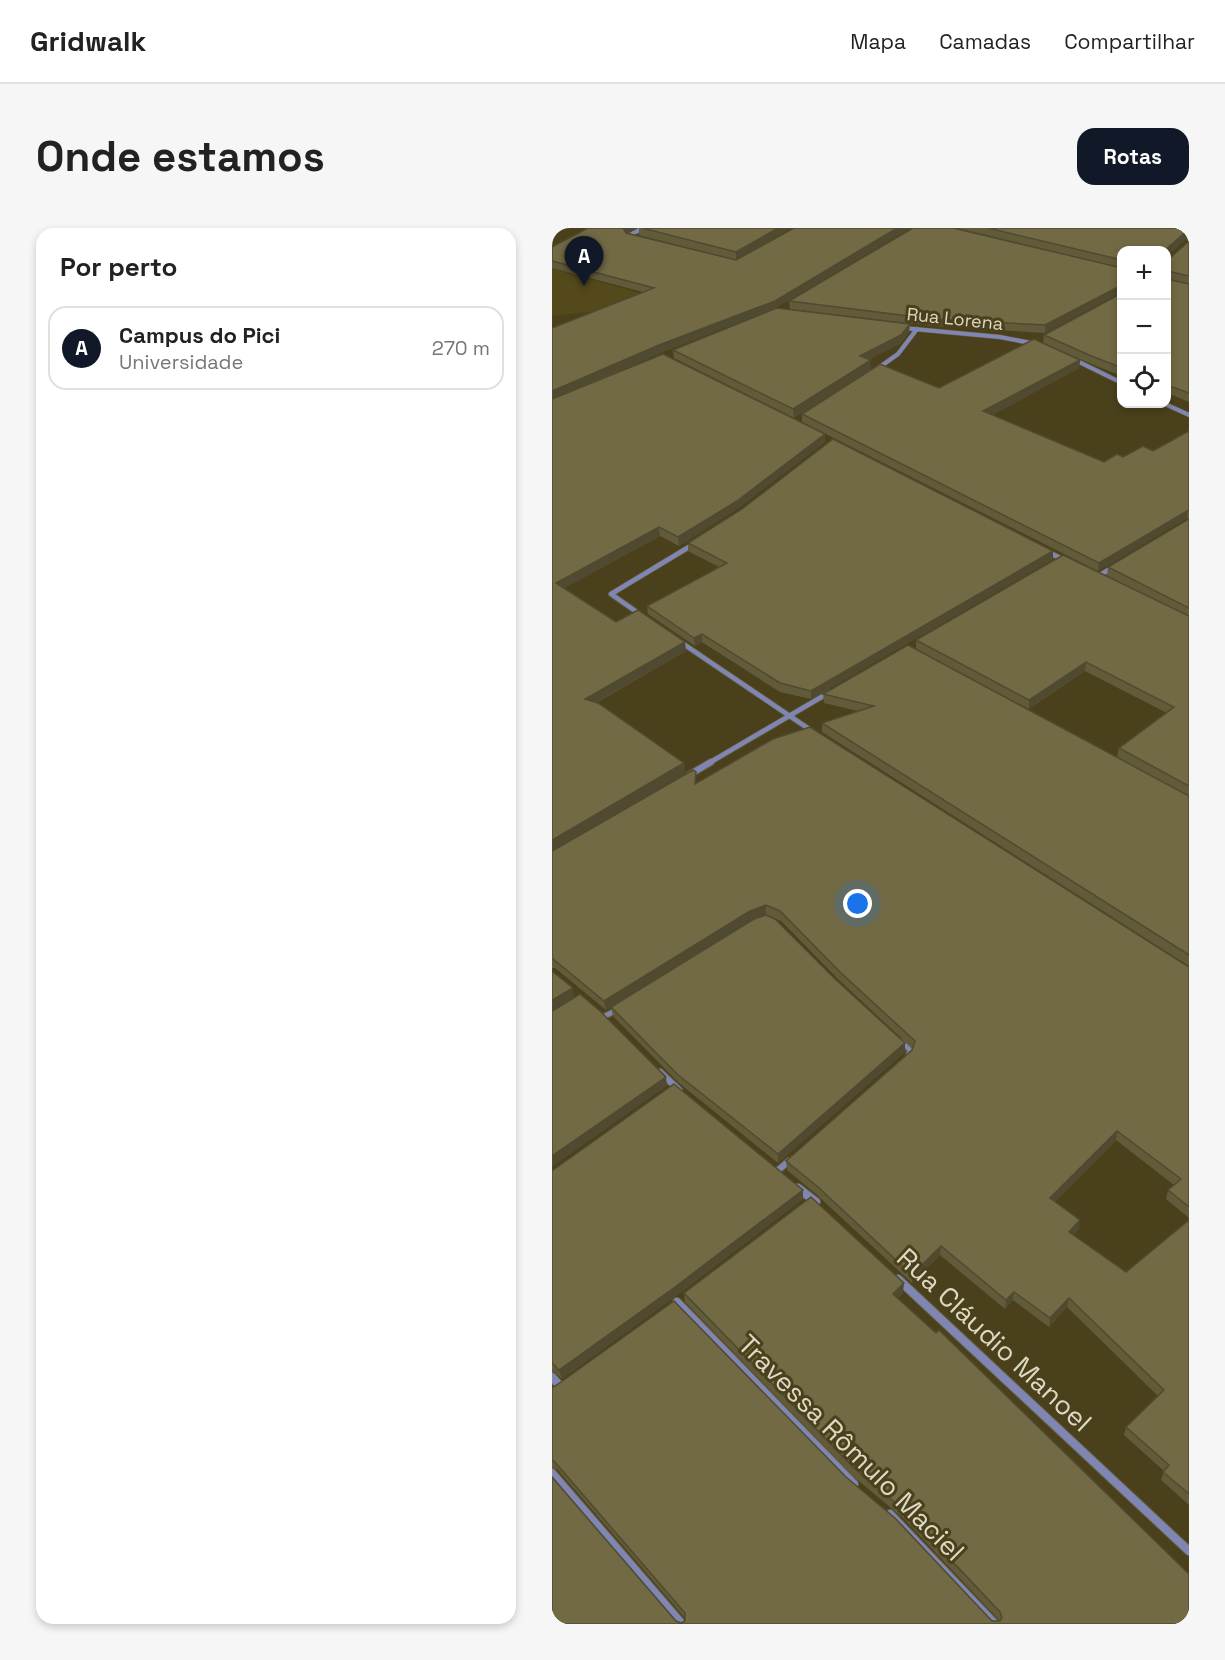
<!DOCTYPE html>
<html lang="pt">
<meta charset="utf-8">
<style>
body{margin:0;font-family:"Space Grotesk",sans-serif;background:#f6f6f6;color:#222}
.controls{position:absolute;right:18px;top:18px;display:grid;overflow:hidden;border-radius:12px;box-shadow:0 3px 9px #0003}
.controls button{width:54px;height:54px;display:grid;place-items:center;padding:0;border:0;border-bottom:2px solid #e0e0e0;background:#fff;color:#222;font:30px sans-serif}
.you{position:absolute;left:306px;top:676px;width:21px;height:21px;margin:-15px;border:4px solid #fff;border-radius:50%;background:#1a73e8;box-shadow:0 0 0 9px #1a73e833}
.badge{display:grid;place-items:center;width:39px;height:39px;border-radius:50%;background:#111827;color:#fff;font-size:20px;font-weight:700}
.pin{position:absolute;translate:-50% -50px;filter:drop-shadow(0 2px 3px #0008)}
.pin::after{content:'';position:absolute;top:32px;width:21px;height:18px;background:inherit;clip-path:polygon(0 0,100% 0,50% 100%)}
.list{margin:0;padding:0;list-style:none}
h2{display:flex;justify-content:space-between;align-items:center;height:78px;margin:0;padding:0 24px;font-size:26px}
h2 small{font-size:20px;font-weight:400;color:#767676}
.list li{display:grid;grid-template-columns:39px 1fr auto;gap:18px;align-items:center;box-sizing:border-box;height:84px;margin:0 12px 12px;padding:0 12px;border:2px solid #e0e0e0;border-radius:18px}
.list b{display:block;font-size:22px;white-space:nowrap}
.list p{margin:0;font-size:20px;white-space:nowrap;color:#767676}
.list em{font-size:20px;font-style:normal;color:#767676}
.icon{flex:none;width:33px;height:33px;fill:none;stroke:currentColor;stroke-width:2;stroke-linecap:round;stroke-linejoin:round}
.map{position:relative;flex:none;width:637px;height:1396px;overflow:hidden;border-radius:18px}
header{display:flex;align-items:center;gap:36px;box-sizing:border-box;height:84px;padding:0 30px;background:#fff;border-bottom:2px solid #e0e0e0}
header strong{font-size:28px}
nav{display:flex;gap:33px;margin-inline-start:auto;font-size:21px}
.intro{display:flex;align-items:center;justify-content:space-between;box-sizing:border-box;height:144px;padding:0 36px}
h1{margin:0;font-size:42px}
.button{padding:15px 27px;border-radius:18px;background:#111827;color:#fff;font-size:21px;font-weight:700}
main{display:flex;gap:36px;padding:0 36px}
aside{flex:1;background:#fff;border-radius:18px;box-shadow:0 3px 9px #0003}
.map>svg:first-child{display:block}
.built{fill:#53491b}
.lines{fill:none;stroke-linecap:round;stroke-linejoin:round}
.lane-far1-casing{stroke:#675f3e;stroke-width:7}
.lane-casing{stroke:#675f3e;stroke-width:8}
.street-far3-casing{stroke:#675f3e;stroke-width:5}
.street-far2-casing{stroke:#675f3e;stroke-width:6}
.street-far1-casing{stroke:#675f3e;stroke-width:8}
.street-casing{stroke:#675f3e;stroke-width:10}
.lane-far1{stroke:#7f86b3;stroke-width:4.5}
.lane{stroke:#7f86b3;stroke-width:6}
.street-far3{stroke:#7f86b3;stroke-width:4}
.street-far2{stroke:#7f86b3;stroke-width:4.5}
.street-far1{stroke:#7f86b3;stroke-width:6}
.street{stroke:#7f86b3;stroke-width:8}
.wall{fill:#625b3a}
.shaded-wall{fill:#504a30}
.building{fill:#726a44;stroke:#504a30;stroke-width:1.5}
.labels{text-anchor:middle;stroke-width:6;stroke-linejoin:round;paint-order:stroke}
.far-street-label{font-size:18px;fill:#ddd9c4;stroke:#4a411c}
.near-street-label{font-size:27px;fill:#ddd9c4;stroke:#4a411c}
</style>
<header>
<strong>Gridwalk</strong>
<nav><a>Mapa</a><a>Camadas</a><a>Compartilhar</a></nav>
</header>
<div class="intro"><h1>Onde estamos</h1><a class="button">Rotas</a></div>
<main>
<aside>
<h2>Por perto<small></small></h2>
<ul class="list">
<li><span class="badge">A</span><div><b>Campus do Pici</b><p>Universidade</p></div><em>270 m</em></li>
</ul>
</aside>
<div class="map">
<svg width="637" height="1396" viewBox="0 0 637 1396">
<rect width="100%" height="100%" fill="#4a411c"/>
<polygon class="built" points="0,17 39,28 5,42 123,75 0,88"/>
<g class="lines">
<defs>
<g id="lane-far1">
<polyline points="53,788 65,782"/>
<polyline points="350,814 358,822 356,829"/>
</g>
<polyline id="lane" points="225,943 237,933"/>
<g id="street-far3">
<polyline points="76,8 91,0"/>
<polyline points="351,100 448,109 484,116"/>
<polyline points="521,131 570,155"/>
<polyline points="325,141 346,126 365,101"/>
<polyline points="613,176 637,187"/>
</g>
<g id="street-far2">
<polyline points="494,323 514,333"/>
<polyline points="545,349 563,338"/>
<polyline points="89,387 59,366 142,316"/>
<polyline points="127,413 260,503"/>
<polyline points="157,535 278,464"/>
</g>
<g id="street-far1">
<polyline points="137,547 159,534"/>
<polyline points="108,844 127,862"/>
</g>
<g id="street">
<polyline points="246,960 264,974"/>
<polyline points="346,1051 637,1323"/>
<polyline points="125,1074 302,1256"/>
<polyline points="0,1149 8,1158"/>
<polyline points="0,1245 130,1396"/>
<polyline points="338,1286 443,1396"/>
</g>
</defs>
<use href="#lane-far1" class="lane-far1-casing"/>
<use href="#lane" class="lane-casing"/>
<use href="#street-far3" class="street-far3-casing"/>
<use href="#street-far2" class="street-far2-casing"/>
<use href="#street-far1" class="street-far1-casing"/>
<use href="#street" class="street-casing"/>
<use href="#lane-far1" class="lane-far1"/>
<use href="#lane" class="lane"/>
<use href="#street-far3" class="street-far3"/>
<use href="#street-far2" class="street-far2"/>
<use href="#street-far1" class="street-far1"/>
<use href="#street" class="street"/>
</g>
<g class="wall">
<polygon points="85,0 76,5 184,32 242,0 358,0 223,80 108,125 28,160 273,206 273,214 185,281 127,318 108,308 12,360 64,394 134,423 44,475 132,535 133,545 0,622 0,100 91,64 0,40 0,19"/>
<polygon points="87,0 239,0 184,32 87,7"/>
<polygon points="405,0 637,0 637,11 634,11 615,28 615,22 570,22 570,40"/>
<polygon points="637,13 637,56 615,51 618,30"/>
<polygon points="570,40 493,105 381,98 238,81 237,73"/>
<polygon points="615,51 637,56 637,174 615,165"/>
<polygon points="570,65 570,148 537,135 491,115 492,107"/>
<polygon points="357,104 349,115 317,131 319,141 242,190 122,130 121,122"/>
<polygon points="528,132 527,140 440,187 552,234 601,223 637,203 637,291 635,290 546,343 250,194 250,186 387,160"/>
<polygon points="637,291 637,738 270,504 270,495 306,483 272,475 271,466 565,529 567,520 615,485 533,443 477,481 364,421 364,412 555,348 556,339"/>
<polygon points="136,315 501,331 259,471 228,464 150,414 143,418 96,386 95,378 167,339 136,323"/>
<polygon points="145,555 637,739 637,990 614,971 616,962 622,957 564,912 503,973 527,1001 521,1007 574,1044 637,992 637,1277 609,1252 612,1243 572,1207 574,1199 606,1168 515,1079 497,1099 461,1072 453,1081 388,1027 360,1055 265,967 235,942 234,933 360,822 361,821 288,753 229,693 214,687 199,692 54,782 3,740 0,740 0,623"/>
<polygon points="59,779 353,824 226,935 127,855 61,788"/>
<polygon points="0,942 251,971 124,1068 10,1151 2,1144 0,1144"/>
<polygon points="351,1064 346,1070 637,1396 0,1396 124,1393 129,1395 133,1393 133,1390 5,1241 0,1241 0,1160 294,1249 440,1393 448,1393 351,1290 302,1249 133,1074 132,1065"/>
</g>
<g class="shaded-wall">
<polygon points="71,0 85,0 72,8"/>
<polygon points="226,0 239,0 184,32 184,24"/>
<polygon points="345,0 358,0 223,80 108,125 0,171 0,163"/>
<polygon points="635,3 634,11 615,28 615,22 613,22"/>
<polygon points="570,57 570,64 493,105 493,97"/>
<polygon points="358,96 357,104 349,115 308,136 308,128"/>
<polygon points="319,132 319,141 242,190 241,181"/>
<polygon points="528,132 527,140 431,192 431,183"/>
<polygon points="273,206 273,214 185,281 127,318 126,309"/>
<polygon points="636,282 635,290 546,343 547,335"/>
<polygon points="107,299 108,308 6,364 4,355"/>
<polygon points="501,323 501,331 259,471 259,463"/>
<polygon points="150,406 150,414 143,418 142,410"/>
<polygon points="133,414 134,423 34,480 33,471"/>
<polygon points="534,434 533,443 477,481 477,472"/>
<polygon points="132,535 133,545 0,622 0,612"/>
<polygon points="214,677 214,687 199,692 54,782 52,773 198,683"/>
<polygon points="21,760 22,769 0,783 0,772"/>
<polygon points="353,815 353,824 226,935 226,926"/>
<polygon points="114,849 115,858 0,939 0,928"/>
<polygon points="565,903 564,912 497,979 498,970"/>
<polygon points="251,962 251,971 124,1068 10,1151 7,1142"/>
<polygon points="528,992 527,1001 516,1013 517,1004"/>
<polygon points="389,1018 388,1027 360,1055 360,1047"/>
<polygon points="352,1055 351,1064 341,1074 341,1066"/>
<polygon points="462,1064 461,1072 453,1081 454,1072"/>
<polygon points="517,1070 515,1079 497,1099 498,1090"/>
</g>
<g class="building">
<polygon points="36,0 71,0 74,5 184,32 242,0 345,0 223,73 107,117 0,163 0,100 102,60 0,33 0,19"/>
<polygon points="90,0 226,0 184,24"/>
<polygon points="361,0 401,0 570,40 570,57 493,97 381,91 237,73"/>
<polygon points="436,0 637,0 637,3 635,3 613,22 570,22 570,32"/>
<polygon points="637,13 637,48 616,43 615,44 615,30 618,30"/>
<polygon points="615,51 637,56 637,165 615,157"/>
<polygon points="570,65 570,140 537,127 492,107"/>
<polygon points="225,80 358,96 349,107 308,128 319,132 241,181 121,122"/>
<polygon points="482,111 528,132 431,183 552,234 565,226 571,229 591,218 601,223 637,203 637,282 547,335 250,186 328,136 387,160"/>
<polygon points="111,126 273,206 185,273 126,309 107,299 4,355 64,394 86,382 133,414 33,471 46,475 132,535 0,612 0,171"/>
<polygon points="281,211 501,323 259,463 228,455 150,406 142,410 95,378 175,335 136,315 190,281"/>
<polygon points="637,291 637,380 556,339"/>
<polygon points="511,327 637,388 637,558 567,520 622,479 534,434 477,472 364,412"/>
<polygon points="356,417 637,568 637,727 270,495 322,478 271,466"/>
<polygon points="258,499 637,739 637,979 616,962 629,951 565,903 498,970 528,992 517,1004 574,1044 637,992 637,1266 611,1244 617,1237 574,1199 612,1162 517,1070 498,1090 462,1064 454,1072 389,1018 360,1047 265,958 234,933 360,822 363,813 288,744 228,683 214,677 198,683 52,773 1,731 0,731 0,623 141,542 144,544 143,556 221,511"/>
<polygon points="214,687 223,691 282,750 353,815 226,926 125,846 59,779 202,691"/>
<polygon points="0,743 21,760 0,772"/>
<polygon points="28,766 48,783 114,849 0,928 0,783"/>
<polygon points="122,856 251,962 123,1059 7,1142 0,1135 0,942 1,942"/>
<polygon points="259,969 352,1055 341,1066 384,1105 387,1102 637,1346 637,1396 0,1396 0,1249 124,1393 129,1395 133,1393 133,1385 2,1233 0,1233 0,1160 9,1154 122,1073 294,1249 343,1290 440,1393 448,1393 450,1390 448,1384 352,1282 302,1240 132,1065"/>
</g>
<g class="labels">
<g class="far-street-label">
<text transform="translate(403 91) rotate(6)" y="6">Rua Lorena</text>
</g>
<g class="near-street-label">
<text transform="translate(442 1112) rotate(43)" y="9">Rua Cláudio Manoel</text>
<text transform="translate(299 1220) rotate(45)" y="9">Travessa Rômulo Maciel</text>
</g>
</g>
</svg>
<div class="controls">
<button>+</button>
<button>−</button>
<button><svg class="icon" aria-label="locate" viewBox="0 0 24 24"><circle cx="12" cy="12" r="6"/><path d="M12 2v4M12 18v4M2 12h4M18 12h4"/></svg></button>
</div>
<div class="you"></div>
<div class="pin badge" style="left:32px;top:58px">A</div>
</div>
</main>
